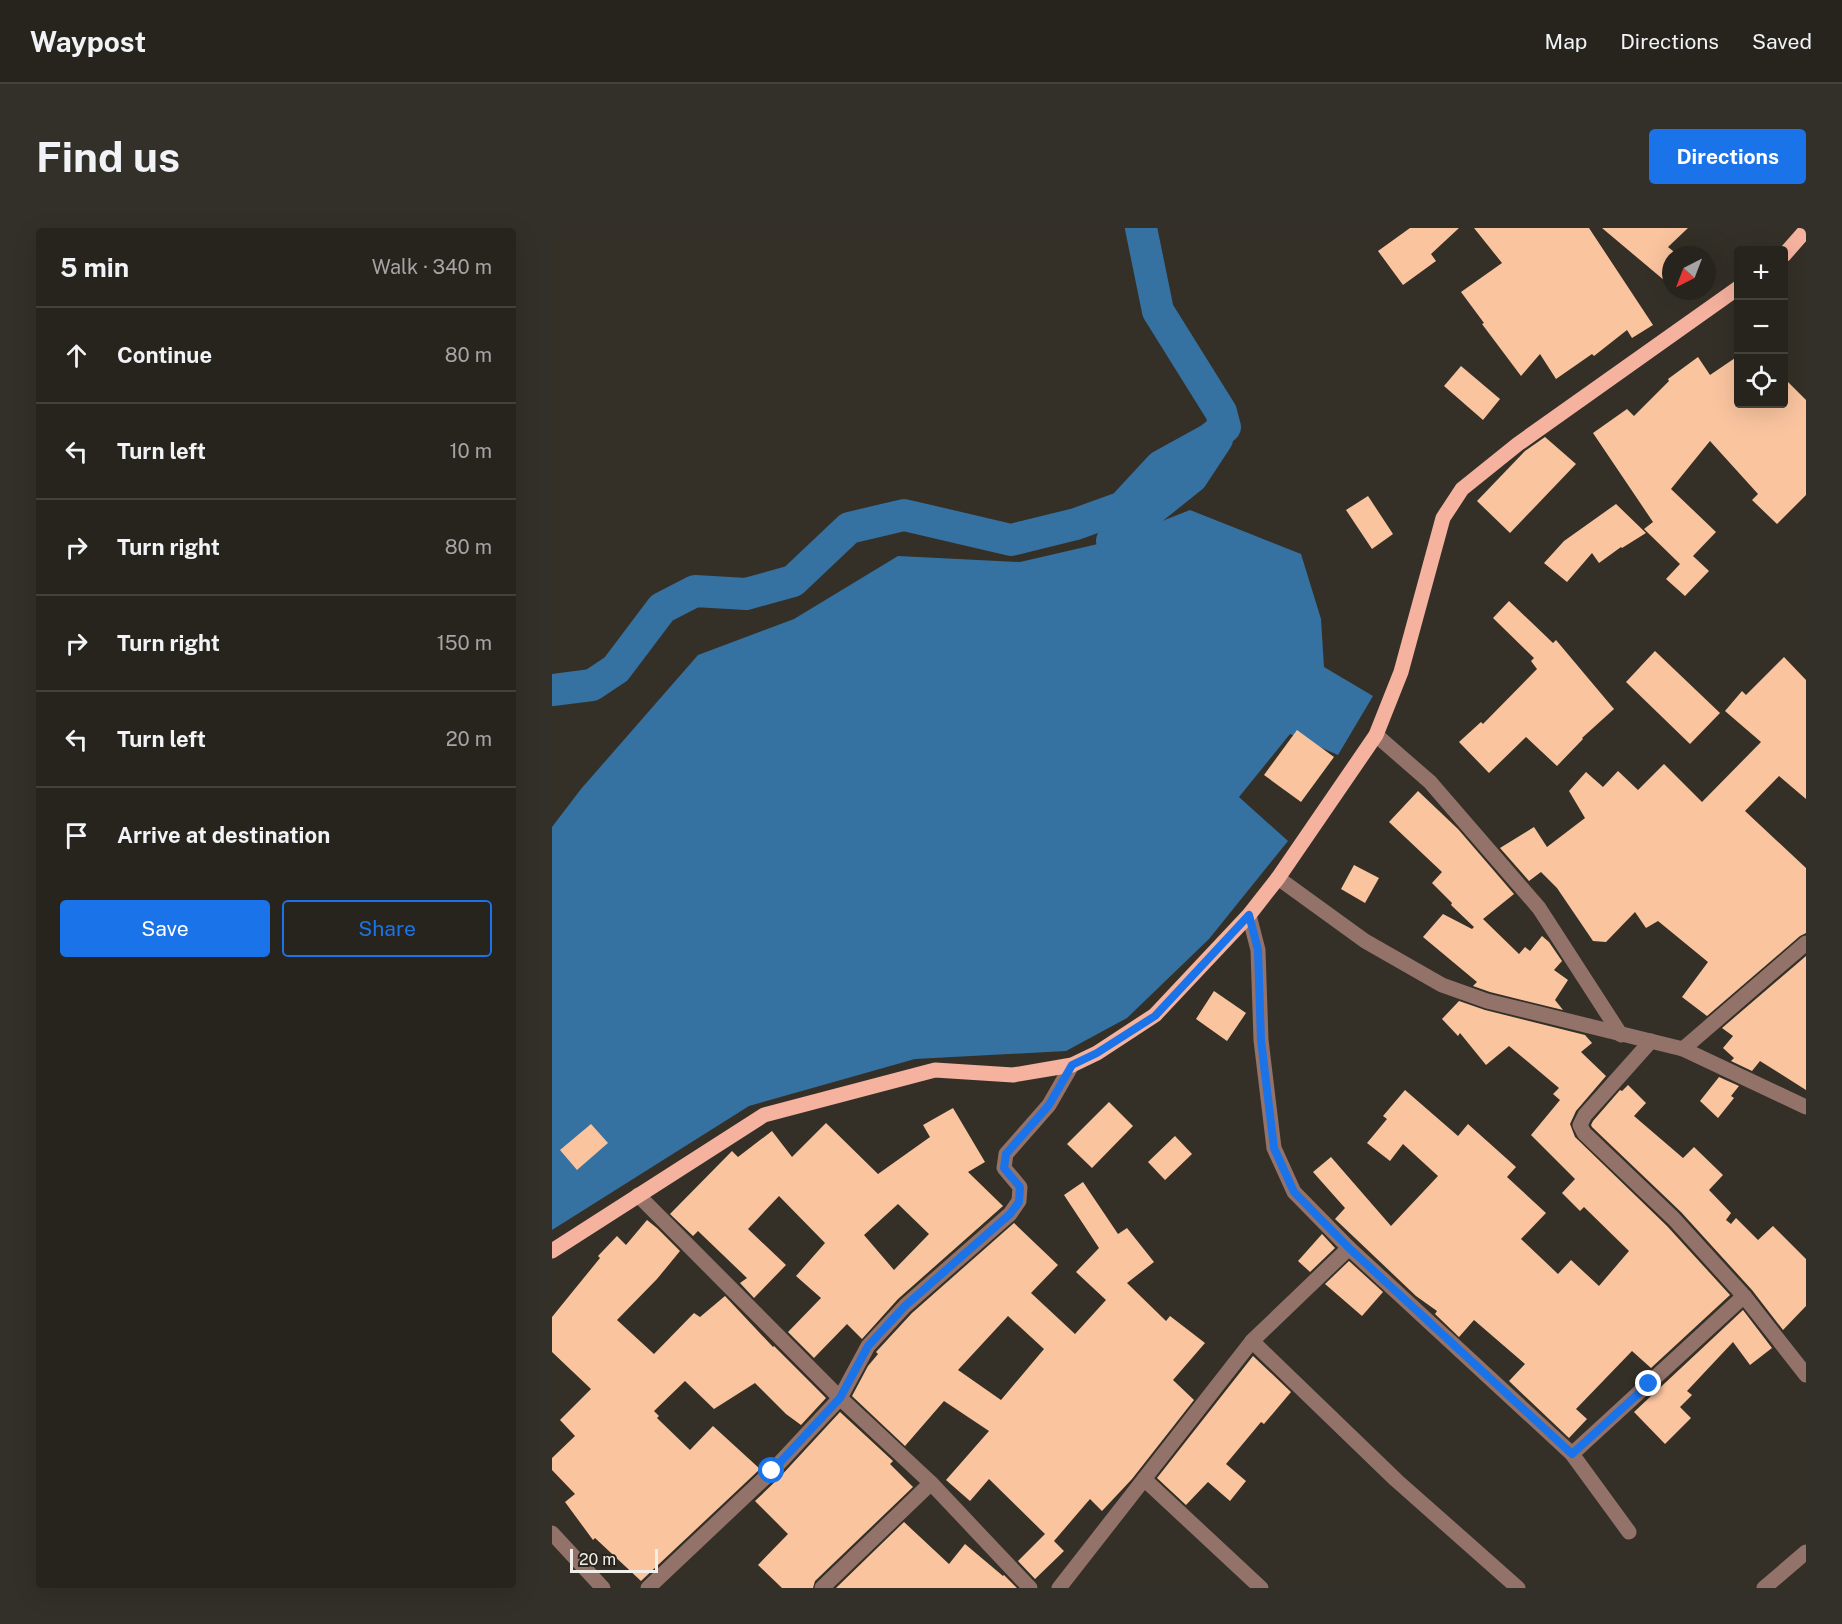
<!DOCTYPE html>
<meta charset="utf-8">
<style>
body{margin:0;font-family:"Public Sans",sans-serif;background:#33302a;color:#f1f3f6}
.controls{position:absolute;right:18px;top:18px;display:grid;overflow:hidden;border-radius:6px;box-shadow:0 6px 24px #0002}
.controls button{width:54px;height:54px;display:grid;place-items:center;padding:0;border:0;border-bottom:2px solid #43413b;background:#27241d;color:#f1f3f6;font:30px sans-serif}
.compass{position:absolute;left:1110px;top:18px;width:54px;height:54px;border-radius:50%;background:#27241d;box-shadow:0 6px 24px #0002;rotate:222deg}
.scale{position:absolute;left:18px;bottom:15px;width:88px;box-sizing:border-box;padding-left:6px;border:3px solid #f1efe9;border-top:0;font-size:16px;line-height:21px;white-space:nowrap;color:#f1efe9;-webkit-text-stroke:4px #2a261e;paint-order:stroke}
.stop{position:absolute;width:18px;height:18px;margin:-14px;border:4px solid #1a73e8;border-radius:50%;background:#fff}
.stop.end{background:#1a73e8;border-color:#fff;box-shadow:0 2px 6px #0008}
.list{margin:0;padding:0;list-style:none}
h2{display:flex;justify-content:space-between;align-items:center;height:78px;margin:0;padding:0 24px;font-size:26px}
h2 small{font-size:20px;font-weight:400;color:#a4a4a4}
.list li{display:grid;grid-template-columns:39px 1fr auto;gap:18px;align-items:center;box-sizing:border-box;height:96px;padding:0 24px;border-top:2px solid #43413b}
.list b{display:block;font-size:22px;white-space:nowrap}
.list em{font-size:20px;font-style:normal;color:#a4a4a4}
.actions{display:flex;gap:12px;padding:18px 24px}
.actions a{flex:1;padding:14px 0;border:2px solid #1a73e8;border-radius:6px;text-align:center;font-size:21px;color:#1a73e8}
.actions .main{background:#1a73e8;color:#fff}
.icon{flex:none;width:33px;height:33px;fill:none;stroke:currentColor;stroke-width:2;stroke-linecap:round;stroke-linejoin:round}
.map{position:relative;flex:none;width:1254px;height:1360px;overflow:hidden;border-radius:6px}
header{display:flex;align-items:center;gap:36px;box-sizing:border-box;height:84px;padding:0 30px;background:#27241d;border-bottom:2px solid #43413b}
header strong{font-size:28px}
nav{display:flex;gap:33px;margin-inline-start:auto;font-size:21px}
.intro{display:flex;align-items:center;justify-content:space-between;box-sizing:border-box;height:144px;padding:0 36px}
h1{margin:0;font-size:42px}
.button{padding:15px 27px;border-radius:6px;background:#1a73e8;color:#fff;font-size:21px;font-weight:700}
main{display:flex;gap:36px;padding:0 36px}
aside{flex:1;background:#27241d;border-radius:6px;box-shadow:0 6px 24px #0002}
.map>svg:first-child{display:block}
.water{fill:#3571a1}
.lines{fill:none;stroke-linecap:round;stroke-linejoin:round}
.canal{stroke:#3571a1;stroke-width:32}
.building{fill:#fac49f;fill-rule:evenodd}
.minor{stroke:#937269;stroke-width:15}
.major{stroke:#f5b29f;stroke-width:15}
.route{stroke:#1a73e8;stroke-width:8}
</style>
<header>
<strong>Waypost</strong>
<nav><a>Map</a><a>Directions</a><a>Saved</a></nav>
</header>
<div class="intro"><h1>Find us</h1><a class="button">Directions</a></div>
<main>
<aside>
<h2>5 min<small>Walk · 340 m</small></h2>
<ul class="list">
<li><svg class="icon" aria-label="ahead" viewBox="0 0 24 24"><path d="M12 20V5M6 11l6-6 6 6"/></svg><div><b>Continue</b></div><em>80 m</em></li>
<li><svg class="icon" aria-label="left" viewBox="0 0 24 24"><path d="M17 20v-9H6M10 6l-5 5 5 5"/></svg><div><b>Turn left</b></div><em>10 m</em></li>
<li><svg class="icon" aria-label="right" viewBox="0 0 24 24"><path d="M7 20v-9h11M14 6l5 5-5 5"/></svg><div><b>Turn right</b></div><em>80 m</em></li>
<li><svg class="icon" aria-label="right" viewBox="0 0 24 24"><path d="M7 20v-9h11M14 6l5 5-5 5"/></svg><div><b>Turn right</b></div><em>150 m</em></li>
<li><svg class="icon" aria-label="left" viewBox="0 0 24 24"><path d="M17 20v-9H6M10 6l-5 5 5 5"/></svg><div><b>Turn left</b></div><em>20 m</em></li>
<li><svg class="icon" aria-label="arrive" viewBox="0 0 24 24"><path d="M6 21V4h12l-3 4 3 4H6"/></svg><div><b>Arrive at destination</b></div></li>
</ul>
<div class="actions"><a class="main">Save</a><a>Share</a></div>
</aside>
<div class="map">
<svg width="1254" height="1360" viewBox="0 0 1254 1360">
<rect width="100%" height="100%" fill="#343027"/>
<polygon class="water" points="638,282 749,326 769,391 772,439 821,468 786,527 738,506 687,569 736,613 657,711 575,790 514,823 363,831 197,878 0,1002 0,599 29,561 146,427 242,391 346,328 468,334 559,313"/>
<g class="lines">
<g class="canal">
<polyline points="577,351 560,313 640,249 665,211"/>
<polyline points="0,462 40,457 64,441 110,380 143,363 194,366 241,353 297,300 352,287 459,312 524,296 571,279 609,238 658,211 673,199 669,184 606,83 589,0"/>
</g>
</g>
<g class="building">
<polygon points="858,0 907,0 879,26 884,33 851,57 826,23"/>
<polygon points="922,0 1037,0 1101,97 1080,110 1075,102 1042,128 1040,126 1004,151 988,126 969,148 930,96 932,95 909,64 950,35"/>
<polygon points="1050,0 1136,0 1116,19 1126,27 1119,27 1119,58"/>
<polygon points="1186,128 1186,176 1232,176 1232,150 1254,172 1254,267 1225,296 1200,272 1206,266 1158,213 1119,261 1164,304 1141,328 1157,343 1133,368 1114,351 1128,336 1092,301 1101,294 1041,205 1075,181 1082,188 1117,153 1116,151 1146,129 1158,147"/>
<polygon points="909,138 948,171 931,192 892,158"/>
<polygon points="993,209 1024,236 958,305 925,273 973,223"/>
<polygon points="816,268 841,306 820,321 794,282"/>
<polygon points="1064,276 1094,305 1070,320 1069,319 1047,335 1040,325 1015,354 992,335 1012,313"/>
<polygon points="957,373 1001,415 1004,412 1062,481 1030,510 1031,511 1005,538 974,509 937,545 907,514 929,494 931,496 985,441 979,433 982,430 941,390"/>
<polygon points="1103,423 1168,485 1138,516 1074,454"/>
<polygon points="1232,429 1254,452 1254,571 1227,548 1193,583 1254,640 1254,705 1248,708 1155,788 1130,769 1156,734 1106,693 1094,700 1083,684 1054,714 1041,713 1005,660 989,644 977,653 948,620 982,599 995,619 1033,590 1017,563 1034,544 1051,559 1066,543 1086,562 1112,536 1150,574 1209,514 1173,483 1190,463 1194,467"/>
<polygon points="745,502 782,529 749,574 712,547"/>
<polygon points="866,563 906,601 962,666 931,691 967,726 973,719 978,723 990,708 997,714 1010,733 1002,742 1016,752 1003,772 1011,782 938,764 921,758 925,754 871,709 891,686 920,701 922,699 899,677 900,675 880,655 890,644 837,594"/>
<polygon points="802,637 827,650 813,675 789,661"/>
<polygon points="1254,728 1254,862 1208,833 1200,843 1179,833 1182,830 1171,820 1181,808 1170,800"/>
<polygon points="662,763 694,785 675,813 644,791"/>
<polygon points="907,773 933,782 1033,807 1040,815 1029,824 1054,848 1024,883 1018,896 1023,909 1115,998 1178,1067 1099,1140 1080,1123 1024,1181 1035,1191 1017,1210 957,1153 973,1136 922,1092 907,1109 883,1086 885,1083 864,1068 783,991 793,980 761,944 779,929 839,998 886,948 851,916 838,933 815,915 835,891 831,888 853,862 906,908 916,896 964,939 955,949 994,985 969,1011 1006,1046 1019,1032 1047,1058 1077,1023 1032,979 1028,983 1010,965 1023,951 979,907 1008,872 1001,866 1007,860 957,818 934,837 908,805 906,808 890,791"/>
<polygon points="1167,849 1187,858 1179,868 1182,870 1166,890 1148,873"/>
<polygon points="1076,857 1094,875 1082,888 1131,930 1142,919 1171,947 1157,962 1179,985 1174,992 1179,996 1184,990 1206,1012 1221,998 1254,1031 1254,1078 1231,1102 1200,1062 1129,984 1040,899 1039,897 1041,893 1068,862 1070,863"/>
<polygon points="557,874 581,898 540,940 515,916"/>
<path d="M401 880 433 934 416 944 451 978 346 1071 310 1111 295 1096 262 1130 236 1104 269 1070 244 1048 273 1015 227 968 196 1001 234 1037 202 1070 188 1055 195 1050 146 1003 141 1008 118 986 180 923 186 929 220 903 240 929 274 895 326 946 378 909 371 897ZM346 976 377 1006 342 1042 312 1007Z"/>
<polygon points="39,896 56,915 25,942 8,922"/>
<polygon points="623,908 640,926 613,952 596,934"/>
<path d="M531 954 566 1006 575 1000 602 1034 575 1055 614 1093 618 1088 653 1115 621 1152 642 1172 580 1251 550 1283 538 1271 502 1313 512 1323 483 1351 466 1333 493 1306 437 1251 418 1273 394 1252 437 1203 392 1173 353 1218 300 1168 316 1138 326 1126 324 1124 360 1085 462 995 506 1037 479 1065 523 1106 554 1072 524 1044 547 1020 512 967ZM456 1088 492 1121 449 1172 406 1142Z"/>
<polygon points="95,992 105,1000 128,1023 105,1051 65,1092 102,1126 142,1085 148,1089 173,1068 221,1119 222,1118 274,1170 249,1197 234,1186 203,1155 162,1181 133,1153 102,1183 107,1188 105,1190 138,1222 161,1198 208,1241 89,1353 43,1310 41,1312 13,1274 23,1266 0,1242 0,1230 23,1208 8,1192 39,1161 0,1124 0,1089 48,1030 46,1028 65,1008 74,1017"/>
<polygon points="770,1006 783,1020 758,1044 746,1033"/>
<polygon points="797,1033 831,1064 810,1088 773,1056"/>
<polygon points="1191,1082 1220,1120 1198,1137 1181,1114 1135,1163 1140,1167 1128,1179 1139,1190 1113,1216 1082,1184"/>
<polygon points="701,1128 739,1164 712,1196 709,1194 674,1236 694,1253 678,1273 656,1254 634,1277 605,1250"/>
<polygon points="288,1184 341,1233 338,1236 361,1259 263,1353 261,1360 230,1360 206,1337 236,1306 203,1273 227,1250"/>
<polygon points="352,1294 397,1336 413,1316 451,1348 452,1347 465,1360 284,1360"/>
</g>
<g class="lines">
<g class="minor">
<polyline points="824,507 878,554 987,680 1069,807"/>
<polyline points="726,650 813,713 890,757 935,773 1131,821 1254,715"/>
<polyline points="697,687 706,722 709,812 722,920 742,964 797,1020 700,1113 844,1252 966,1360"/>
<polyline points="1099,813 1033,887 1028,897 1032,905 1122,991 1192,1068 1254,1147"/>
<polyline points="1131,821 1254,879"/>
<polyline points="86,967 288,1170 379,1255 478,1360"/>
<polyline points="797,1020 1020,1226 1192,1068"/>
<polyline points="1020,1226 1077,1304"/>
<polyline points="592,1251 709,1360"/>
<polyline points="0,1305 51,1360"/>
<polyline points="96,1360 220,1243 288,1170 316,1118 353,1078 458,986 467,973 468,959 452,940 454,926 497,877 520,837"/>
<polyline points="270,1360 379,1255"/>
<polyline points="507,1360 700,1113"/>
<polyline points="1212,1360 1254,1324"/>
</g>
<g class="major">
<polyline points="1232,27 1254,2"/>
<polyline points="0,1023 212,887 383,842 461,847 520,837 545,825 603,787 697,687 726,650 824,507 849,444 891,290 910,261 966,216 1186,60"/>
</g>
</g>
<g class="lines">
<polyline class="route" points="220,1243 288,1170 316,1118 353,1078 458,986 467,974 468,959 452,940 454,926 497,877 520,837 545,825 603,788 697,687 706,722 709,812 722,920 742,964 797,1020 1020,1226 1097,1156"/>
</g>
</svg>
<div class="controls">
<button>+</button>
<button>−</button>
<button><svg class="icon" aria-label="locate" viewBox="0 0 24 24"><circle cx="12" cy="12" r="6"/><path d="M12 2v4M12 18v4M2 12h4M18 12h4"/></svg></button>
</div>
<svg class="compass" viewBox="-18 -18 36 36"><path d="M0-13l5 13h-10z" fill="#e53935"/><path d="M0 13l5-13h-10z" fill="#a4a4a4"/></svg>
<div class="scale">20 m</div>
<div class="stop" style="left:220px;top:1243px"></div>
<div class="stop end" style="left:1097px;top:1156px"></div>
</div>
</main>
